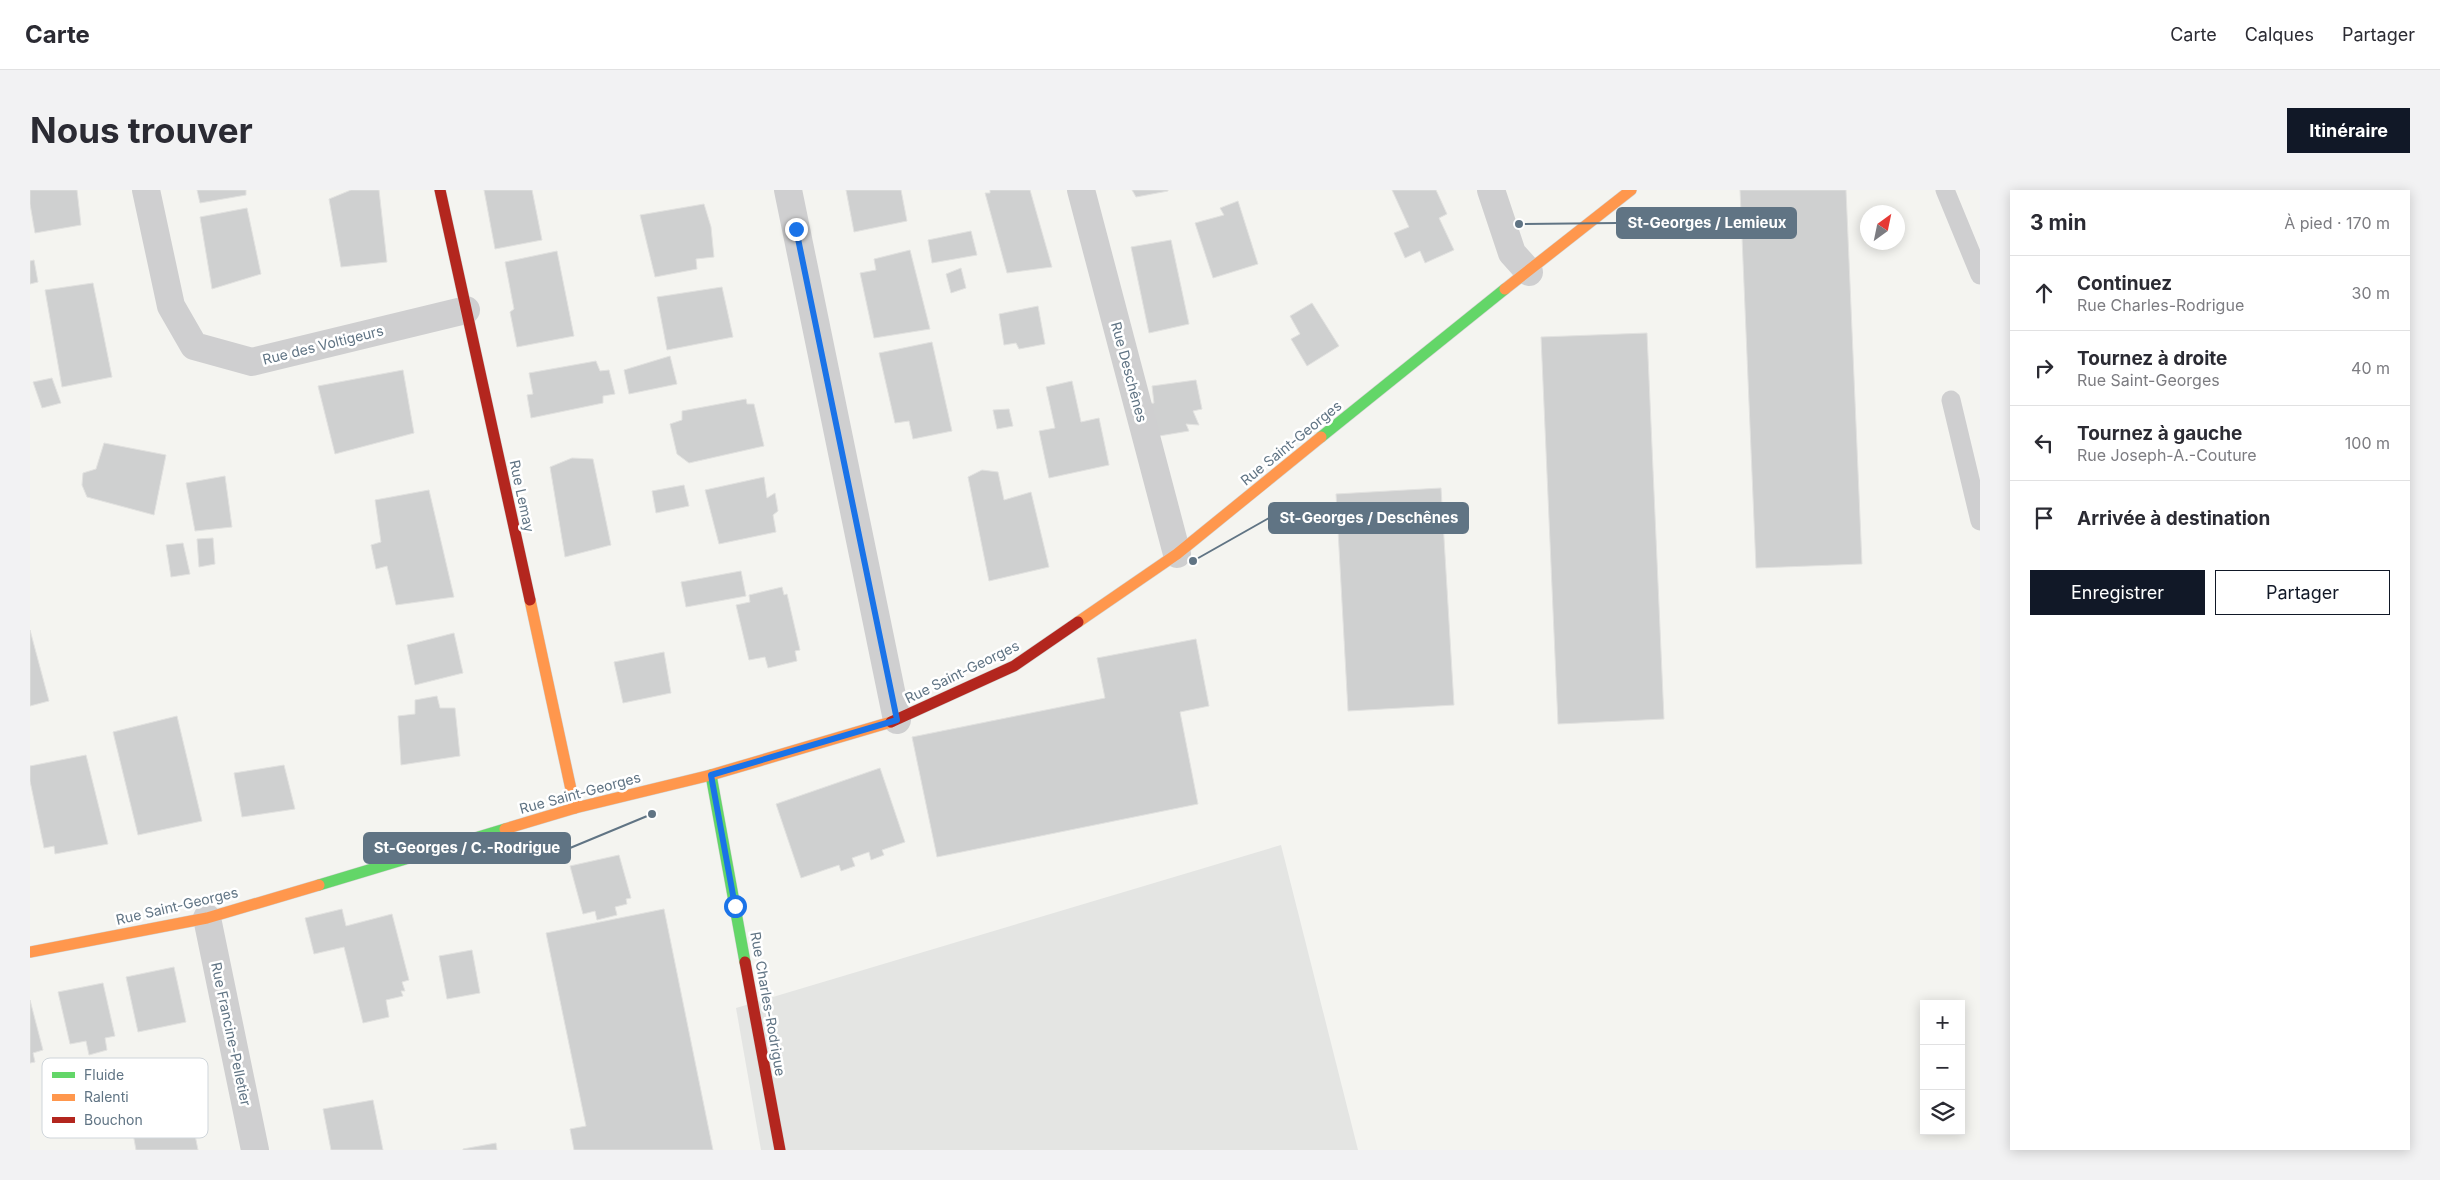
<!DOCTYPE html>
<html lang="fr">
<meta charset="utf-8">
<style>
body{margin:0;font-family:Inter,sans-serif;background:#f2f2f3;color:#2b2b33}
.controls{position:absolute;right:15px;bottom:15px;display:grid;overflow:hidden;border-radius:0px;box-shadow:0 2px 12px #0003}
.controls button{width:45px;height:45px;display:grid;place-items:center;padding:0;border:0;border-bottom:1px solid #e1e1e2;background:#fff;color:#2b2b33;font:25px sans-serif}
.compass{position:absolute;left:1830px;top:15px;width:45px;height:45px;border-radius:50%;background:#fff;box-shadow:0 2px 12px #0003;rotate:33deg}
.stop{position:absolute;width:15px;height:15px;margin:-11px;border:4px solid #1a73e8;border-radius:50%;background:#fff}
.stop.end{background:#1a73e8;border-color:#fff;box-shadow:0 1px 5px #0008}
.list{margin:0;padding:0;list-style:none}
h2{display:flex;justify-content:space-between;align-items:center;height:65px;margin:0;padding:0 20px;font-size:21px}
h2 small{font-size:16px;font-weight:400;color:#7c7c81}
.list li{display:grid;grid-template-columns:32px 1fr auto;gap:15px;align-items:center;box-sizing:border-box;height:75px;padding:0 20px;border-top:1px solid #e1e1e2}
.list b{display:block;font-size:19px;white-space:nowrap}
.list p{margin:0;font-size:16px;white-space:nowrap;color:#7c7c81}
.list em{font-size:16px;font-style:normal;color:#7c7c81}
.actions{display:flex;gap:10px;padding:15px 20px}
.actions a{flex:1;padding:11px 0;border:1px solid #111827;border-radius:0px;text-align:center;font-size:18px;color:#111827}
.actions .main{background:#111827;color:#fff}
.icon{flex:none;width:28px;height:28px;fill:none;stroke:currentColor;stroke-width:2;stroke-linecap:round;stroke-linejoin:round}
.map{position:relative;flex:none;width:1950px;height:960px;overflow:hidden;border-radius:0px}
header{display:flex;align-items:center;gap:30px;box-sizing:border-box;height:70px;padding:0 25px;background:#fff;border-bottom:1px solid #e1e1e2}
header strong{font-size:24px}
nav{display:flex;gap:28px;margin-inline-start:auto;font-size:18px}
.intro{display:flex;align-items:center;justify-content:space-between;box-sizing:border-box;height:120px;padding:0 30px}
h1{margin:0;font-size:35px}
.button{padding:12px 22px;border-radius:0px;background:#111827;color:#fff;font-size:18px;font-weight:700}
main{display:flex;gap:30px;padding:0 30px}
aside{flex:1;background:#fff;border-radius:0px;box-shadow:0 2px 12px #0003}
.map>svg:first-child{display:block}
.built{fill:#e4e5e3}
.building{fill:#cfd0d0;stroke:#e2e2e0}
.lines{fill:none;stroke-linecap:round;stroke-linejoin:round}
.fast-casing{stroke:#d1d2d1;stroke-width:12}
.slow-casing{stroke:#d1d2d1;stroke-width:12}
.jam-casing{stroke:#d1d2d1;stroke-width:12}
.lane{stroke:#cfcfd0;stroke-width:19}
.street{stroke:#cfcfd0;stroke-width:28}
.fast{stroke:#63d668;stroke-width:11}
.slow{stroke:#ff974d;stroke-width:11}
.jam{stroke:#b3261e;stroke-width:11}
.route{stroke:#1a73e8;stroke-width:6}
.labels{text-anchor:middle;stroke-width:5;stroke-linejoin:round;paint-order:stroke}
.street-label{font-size:14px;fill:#607484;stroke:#fff}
.key{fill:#fff;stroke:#cfd5da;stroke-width:1}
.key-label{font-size:14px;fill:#607484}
.leader{fill:none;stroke:#607484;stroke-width:2}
.callout-dot{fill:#607484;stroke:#fff;stroke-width:2}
.callout{fill:#607484;stroke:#607484;stroke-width:2}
.callout-label{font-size:15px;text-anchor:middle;font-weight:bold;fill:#fff}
</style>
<header>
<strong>Carte</strong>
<nav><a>Carte</a><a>Calques</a><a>Partager</a></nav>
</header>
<div class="intro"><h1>Nous trouver</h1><a class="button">Itinéraire</a></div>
<main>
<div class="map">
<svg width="1950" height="960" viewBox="0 0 1950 960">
<rect width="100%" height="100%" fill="#f4f4f0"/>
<polygon class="built" points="1251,655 1328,960 731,960 706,818"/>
<g class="building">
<polygon points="0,0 47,0 51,35 5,43 0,14"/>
<polygon points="167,0 216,0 216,5 170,13"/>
<polygon points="321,0 349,0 357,72 311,77 299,9"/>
<polygon points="454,0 502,0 512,50 465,59"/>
<polygon points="816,0 871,0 877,31 824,42"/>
<polygon points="960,0 1000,0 1022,77 977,83 955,3 960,3"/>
<polygon points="1102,0 1138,0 1138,1 1106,7"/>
<polygon points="1362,0 1406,0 1417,24 1409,28 1424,60 1395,73 1390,61 1375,68 1364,43 1379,37"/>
<polygon points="1710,0 1816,0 1832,374 1726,378"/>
<polygon points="1208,11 1228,74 1183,88 1165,33 1194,25 1190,18"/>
<polygon points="674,14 681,37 684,67 666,69 667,79 625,87 610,25"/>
<polygon points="217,18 231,84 182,99 170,27"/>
<polygon points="941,41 947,65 902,73 898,50"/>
<polygon points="1141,50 1159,134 1119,143 1101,57"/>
<polygon points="880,60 900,139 844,148 830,83 846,80 844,69"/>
<polygon points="527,61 544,146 487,157 480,122 484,119 475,72"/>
<polygon points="4,70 8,92 0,94 0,71"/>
<polygon points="931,78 936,98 921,103 916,84"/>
<polygon points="63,93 82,187 32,197 15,100"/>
<polygon points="692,97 703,147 637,160 627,107"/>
<polygon points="1282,113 1309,156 1277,176 1261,149 1270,144 1260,126"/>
<polygon points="1008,116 1015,154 989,159 986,153 974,155 969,124"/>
<polygon points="1617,143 1634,529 1528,534 1511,147"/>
<polygon points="902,152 922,241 883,249 879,231 865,233 849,163"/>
<polygon points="640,166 647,194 599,204 594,180"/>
<polygon points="566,171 570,181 579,180 585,204 573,206 573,213 501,228 497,205 503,204 499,183"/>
<polygon points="373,180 384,243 305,264 288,196"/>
<polygon points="22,188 31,213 12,218 3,192"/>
<polygon points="1166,190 1172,219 1163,221 1169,235 1156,234 1159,241 1129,246 1116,214 1124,213 1122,196"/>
<polygon points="1042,191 1051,232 1069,228 1079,275 1019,288 1009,241 1025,238 1016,197"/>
<polygon points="716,209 717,214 724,214 734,256 659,273 647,264 640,234 652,230 652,221"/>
<polygon points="979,219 983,236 967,239 963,220"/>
<polygon points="74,253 136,265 124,325 57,307 52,295 53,283 66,279"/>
<polygon points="542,268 563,269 581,355 535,367 520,277"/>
<polygon points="952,280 968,282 974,310 1001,302 1019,377 959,391 938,287"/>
<polygon points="195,286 202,337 165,341 156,293"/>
<polygon points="734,287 737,308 745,303 748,321 743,325 746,342 689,354 675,300"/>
<polygon points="654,295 659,316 626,323 622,301"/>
<polygon points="1411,298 1424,515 1318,521 1306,304"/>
<polygon points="399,300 424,407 366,415 357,376 346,379 341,355 351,352 345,310"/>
<polygon points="183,348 185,374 169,377 167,349"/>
<polygon points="153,353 160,384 141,387 136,355"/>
<polygon points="711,381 716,406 656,417 651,392"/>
<polygon points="752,397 754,405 757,404 770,460 765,461 767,471 738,478 735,467 719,470 706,415 720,412 719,405"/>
<polygon points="0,440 19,511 0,516"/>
<polygon points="424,443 433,483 385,495 377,455"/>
<polygon points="1166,449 1179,516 1150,522 1168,614 907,667 882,547 1075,508 1067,468"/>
<polygon points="634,462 641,503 593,513 584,472"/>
<polygon points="407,506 410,518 425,518 430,566 371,575 368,526 385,524 385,510"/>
<polygon points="147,526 172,631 108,645 83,542"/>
<polygon points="56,565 78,654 25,664 24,656 14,658 0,591 0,576"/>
<polygon points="254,575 265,619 212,627 204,583"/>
<polygon points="850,578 875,652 852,660 854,665 841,670 839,662 822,668 825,676 811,681 809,675 771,688 746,614"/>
<polygon points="589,665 601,708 596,709 597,714 585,717 587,725 567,730 565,721 553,724 540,676"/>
<polygon points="312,719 316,736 362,724 379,790 372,792 375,801 371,801 373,806 356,810 359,827 333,833 314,757 284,764 275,728"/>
<polygon points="634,719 683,960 544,960 540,939 556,936 516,743"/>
<polygon points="442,760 450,803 417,809 409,766"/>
<polygon points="144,777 156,832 108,842 96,787"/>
<polygon points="73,793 85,846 75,848 77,860 59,865 56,851 40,854 28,802"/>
<polygon points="0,810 13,860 3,863 5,872 0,873"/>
<polygon points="158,909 168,960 106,960 102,938 112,936 108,918"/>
<polygon points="343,910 353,960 301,960 293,919"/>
<polygon points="466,953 467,960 433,960 433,959"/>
</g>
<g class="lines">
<defs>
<g id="fast">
<polyline points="1291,247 1475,99"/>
<polyline points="681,585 715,772"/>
<polyline points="289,695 475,639"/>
</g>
<g id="slow">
<polyline points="1475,99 1601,0"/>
<polyline points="500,410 545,618"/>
<polyline points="1048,432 1147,364 1291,247"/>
<polyline points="475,639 545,618 681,585 861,532"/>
<polyline points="0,762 177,728 289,695"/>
</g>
<g id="jam">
<polyline points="410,0 500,410"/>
<polyline points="861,532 984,476 1048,432"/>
<polyline points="715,772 750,960"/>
</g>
</defs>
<use href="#fast" class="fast-casing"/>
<use href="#slow" class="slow-casing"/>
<use href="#jam" class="jam-casing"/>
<g class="lane">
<polyline points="1915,0 1950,85"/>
<polyline points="1921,210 1950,331"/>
</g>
<g class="street">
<polyline points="116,0 141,116 164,156 222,172 436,120"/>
<polyline points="758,0 867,530"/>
<polyline points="1051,0 1147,364"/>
<polyline points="1461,0 1482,63 1499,82"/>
<polyline points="177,728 225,960"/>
</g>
<use href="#fast" class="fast"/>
<use href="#slow" class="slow"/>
<use href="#jam" class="jam"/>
</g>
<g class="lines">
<polyline class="route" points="705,716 681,585 867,530 766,39"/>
</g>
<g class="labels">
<g class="street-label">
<text transform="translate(293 155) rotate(-14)" y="5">Rue des Voltigeurs</text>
<text transform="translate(1099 182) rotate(75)" y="5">Rue Deschênes</text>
<text transform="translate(1261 253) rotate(-39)" y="5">Rue Saint-Georges</text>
<text transform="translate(492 306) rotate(78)" y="5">Rue Lemay</text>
<text transform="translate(932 482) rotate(-26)" y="5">Rue Saint-Georges</text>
<text transform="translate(550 603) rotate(-15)" y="5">Rue Saint-Georges</text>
<text transform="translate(147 716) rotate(-13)" y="5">Rue Saint-Georges</text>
<text transform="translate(738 814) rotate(80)" y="5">Rue Charles-Rodrigue</text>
<text transform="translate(201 844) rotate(78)" y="5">Rue Francine-Pelletier</text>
</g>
</g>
<rect x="12" y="868" width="166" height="80" rx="8" class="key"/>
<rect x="22" y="882" width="23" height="6" fill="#63d668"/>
<rect x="22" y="904" width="23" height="7" fill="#ff974d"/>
<rect x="22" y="927" width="23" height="6" fill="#b3261e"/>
<g class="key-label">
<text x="54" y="890">Fluide</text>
<text x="54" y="912">Ralenti</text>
<text x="54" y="935">Bouchon</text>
</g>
<path class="leader" d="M1489 34L1587 33M1163 371L1239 328M622 624L540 658"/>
<g class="callout-dot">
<circle cx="1489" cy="34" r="5"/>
<circle cx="1163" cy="371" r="5"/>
<circle cx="622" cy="624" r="5"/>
</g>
<g class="callout">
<rect x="1587" y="18" width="179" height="30" rx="5"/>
<rect x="1239" y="313" width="199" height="30" rx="5"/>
<rect x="334" y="643" width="206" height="30" rx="5"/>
</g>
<g class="callout-label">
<text x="1677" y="38">St-Georges / Lemieux</text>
<text x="1339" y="333">St-Georges / Deschênes</text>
<text x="437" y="663">St-Georges / C.-Rodrigue</text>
</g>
</svg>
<div class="controls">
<button>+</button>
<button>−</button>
<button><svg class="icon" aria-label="layers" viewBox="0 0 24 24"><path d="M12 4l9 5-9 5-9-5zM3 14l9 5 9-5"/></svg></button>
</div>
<svg class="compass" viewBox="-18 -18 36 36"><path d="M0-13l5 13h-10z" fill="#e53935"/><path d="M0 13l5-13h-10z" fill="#7c7c81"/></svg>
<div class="stop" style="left:705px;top:716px"></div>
<div class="stop end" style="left:766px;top:39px"></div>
</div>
<aside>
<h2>3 min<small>À pied · 170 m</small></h2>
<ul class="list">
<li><svg class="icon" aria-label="ahead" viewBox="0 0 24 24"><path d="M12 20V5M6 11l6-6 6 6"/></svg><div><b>Continuez</b><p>Rue Charles-Rodrigue</p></div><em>30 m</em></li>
<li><svg class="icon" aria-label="right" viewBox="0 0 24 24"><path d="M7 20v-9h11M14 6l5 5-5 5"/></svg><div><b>Tournez à droite</b><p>Rue Saint-Georges</p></div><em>40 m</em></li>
<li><svg class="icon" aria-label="left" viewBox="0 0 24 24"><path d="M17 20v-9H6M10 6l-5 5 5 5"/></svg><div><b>Tournez à gauche</b><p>Rue Joseph-A.-Couture</p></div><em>100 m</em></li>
<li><svg class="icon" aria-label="arrive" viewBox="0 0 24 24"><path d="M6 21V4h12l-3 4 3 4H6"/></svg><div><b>Arrivée à destination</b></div></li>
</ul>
<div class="actions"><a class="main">Enregistrer</a><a>Partager</a></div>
</aside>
</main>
